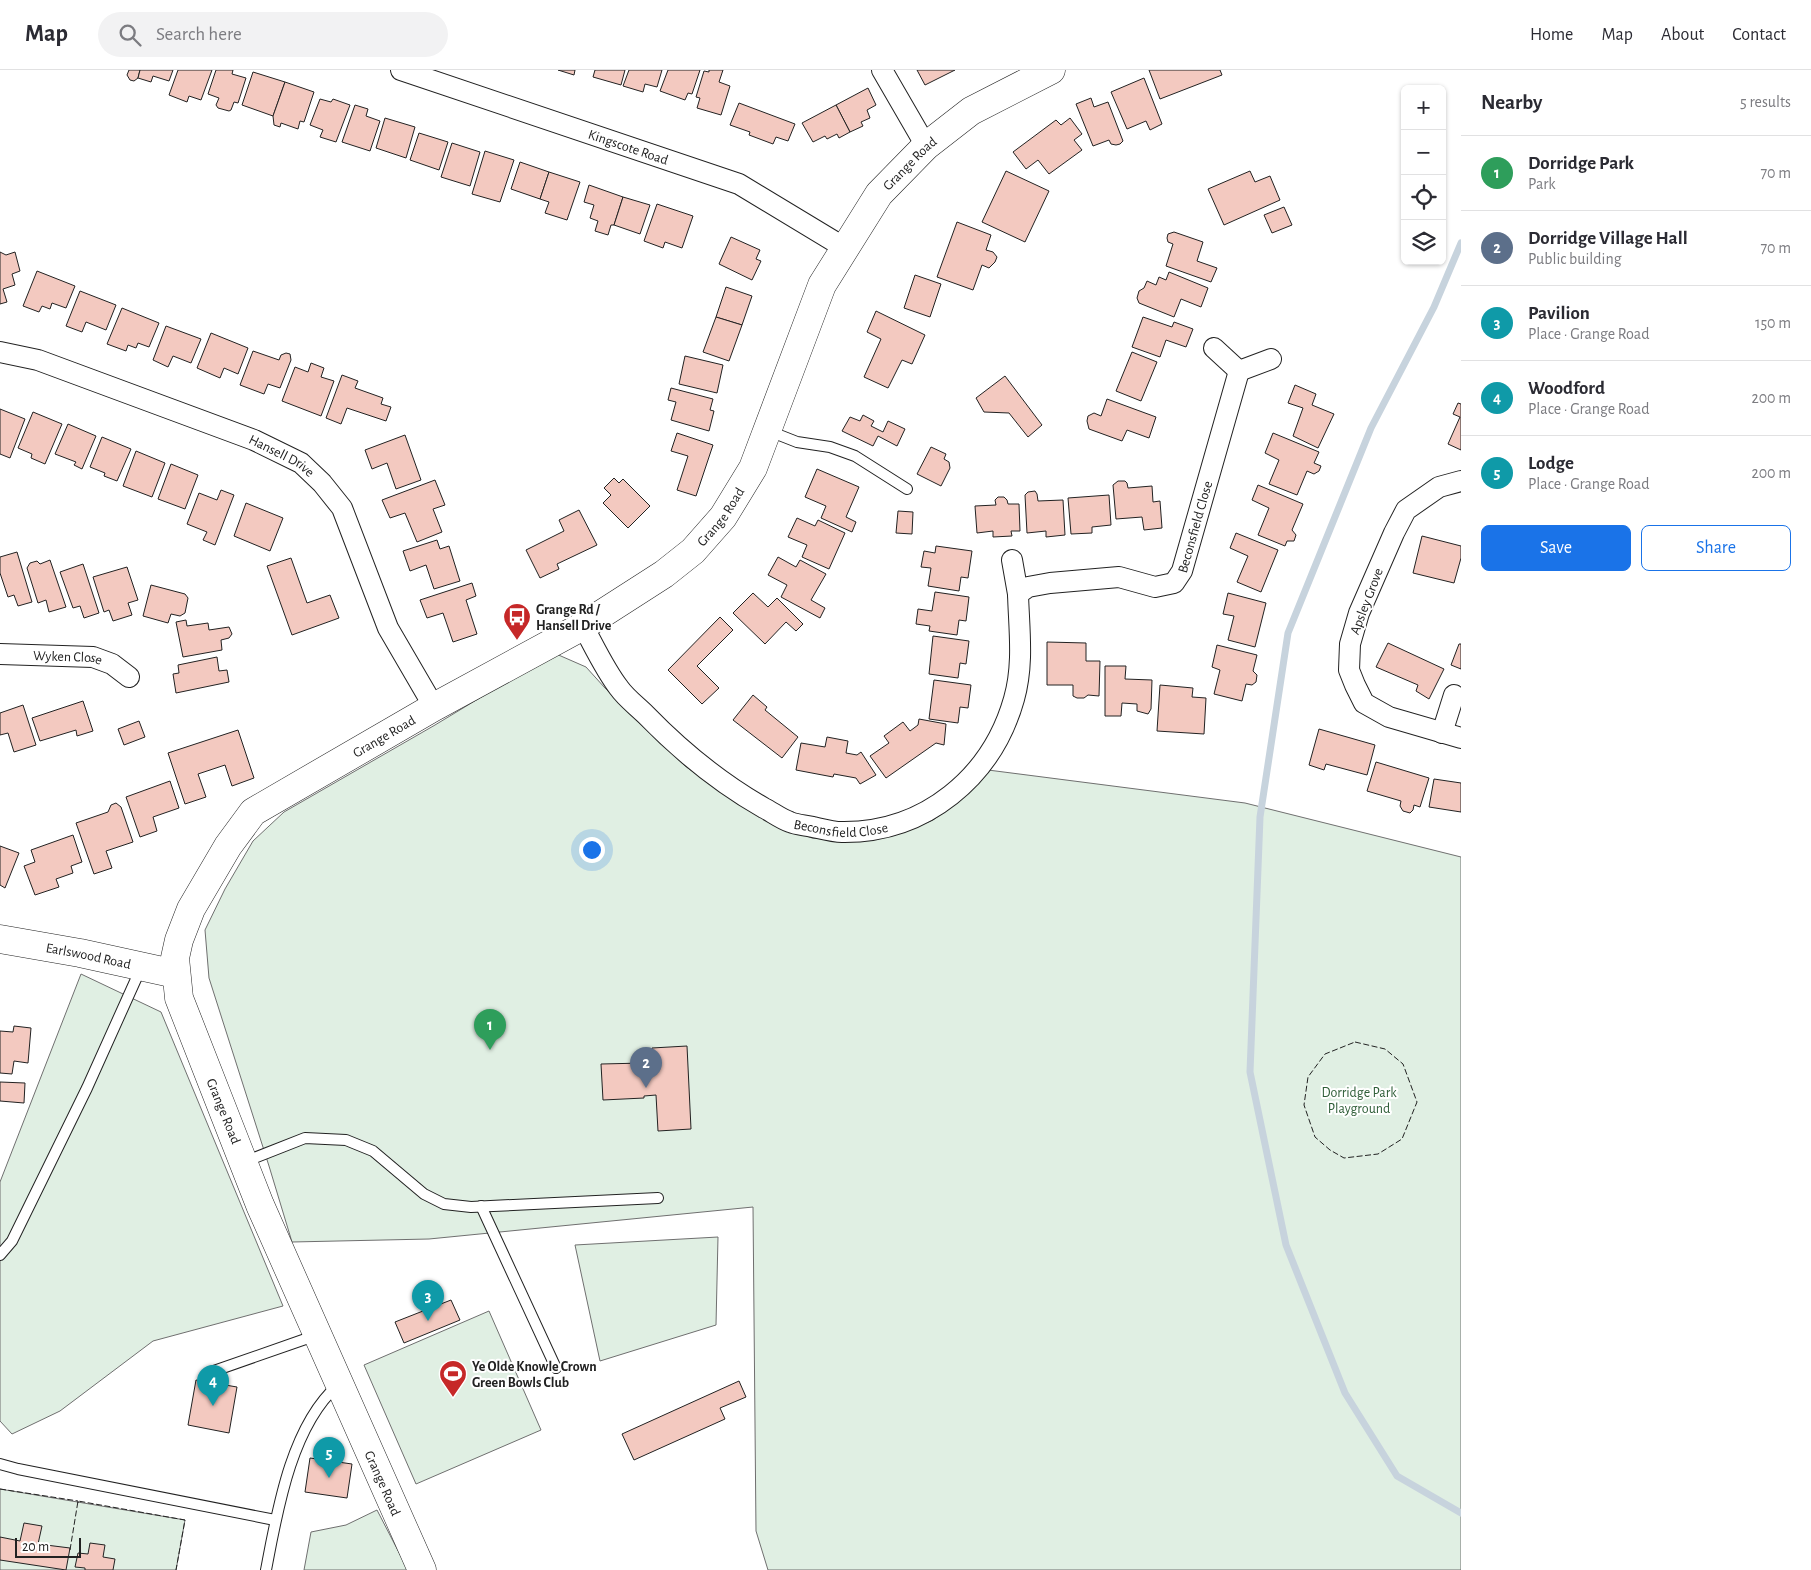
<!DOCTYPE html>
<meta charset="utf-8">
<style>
body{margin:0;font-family:"Alegreya Sans",sans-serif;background:#f2f2f3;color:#2b2b33}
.controls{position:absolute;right:15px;top:15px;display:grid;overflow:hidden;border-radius:8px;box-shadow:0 1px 4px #0004}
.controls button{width:45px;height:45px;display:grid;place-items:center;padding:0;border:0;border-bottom:1px solid #e1e1e2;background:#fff;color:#2b2b33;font:25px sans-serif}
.scale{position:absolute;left:15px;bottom:12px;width:66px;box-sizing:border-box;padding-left:5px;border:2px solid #222;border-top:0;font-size:14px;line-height:18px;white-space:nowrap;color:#222;-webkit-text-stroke:4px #fff;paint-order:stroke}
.you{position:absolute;left:591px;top:779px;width:18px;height:18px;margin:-12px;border:4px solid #fff;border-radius:50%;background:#1a73e8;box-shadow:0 0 0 8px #1a73e833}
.badge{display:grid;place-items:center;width:32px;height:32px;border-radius:50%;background:#1a73e8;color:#fff;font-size:16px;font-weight:700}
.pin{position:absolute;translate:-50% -41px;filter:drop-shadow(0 1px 2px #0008)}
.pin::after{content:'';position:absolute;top:26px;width:18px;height:15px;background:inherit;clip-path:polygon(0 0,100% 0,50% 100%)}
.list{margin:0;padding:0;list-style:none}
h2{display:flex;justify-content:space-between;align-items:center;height:65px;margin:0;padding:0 20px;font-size:21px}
h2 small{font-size:16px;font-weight:400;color:#7c7c81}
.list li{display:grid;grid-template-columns:32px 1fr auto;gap:15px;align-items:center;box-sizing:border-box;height:75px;padding:0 20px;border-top:1px solid #e1e1e2}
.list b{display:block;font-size:19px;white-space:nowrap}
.list p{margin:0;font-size:16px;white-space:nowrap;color:#7c7c81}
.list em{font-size:16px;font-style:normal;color:#7c7c81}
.actions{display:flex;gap:10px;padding:15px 20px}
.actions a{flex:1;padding:11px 0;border:1px solid #1a73e8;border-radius:8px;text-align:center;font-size:18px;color:#1a73e8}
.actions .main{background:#1a73e8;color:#fff}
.icon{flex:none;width:28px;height:28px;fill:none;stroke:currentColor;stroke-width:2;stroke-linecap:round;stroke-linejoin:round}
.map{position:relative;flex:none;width:1461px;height:1500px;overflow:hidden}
header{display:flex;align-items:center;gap:30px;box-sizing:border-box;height:70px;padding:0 25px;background:#fff;border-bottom:1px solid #e1e1e2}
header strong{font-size:24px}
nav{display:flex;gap:28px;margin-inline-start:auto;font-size:18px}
.search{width:350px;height:45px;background:#f2f2f3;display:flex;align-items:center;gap:12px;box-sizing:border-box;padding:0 18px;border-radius:28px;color:#7c7c81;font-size:19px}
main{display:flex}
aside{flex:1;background:#fff}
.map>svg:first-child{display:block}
.green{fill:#e0efe3;stroke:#6f6f6f}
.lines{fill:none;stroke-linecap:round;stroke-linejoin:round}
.stream{stroke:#c7d3dd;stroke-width:7}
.building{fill:#f3c9c0;stroke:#222}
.lane-casing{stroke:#222;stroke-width:12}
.street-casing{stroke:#222;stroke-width:22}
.secondary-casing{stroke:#222;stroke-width:29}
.lane{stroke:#fff;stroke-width:10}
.street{stroke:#fff;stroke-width:20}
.secondary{stroke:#fff;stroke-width:28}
.fence{stroke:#222;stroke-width:1;stroke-dasharray:6 2.5;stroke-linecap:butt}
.labels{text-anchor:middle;stroke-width:4;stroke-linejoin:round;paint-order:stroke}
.street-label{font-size:14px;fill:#222;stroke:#fff}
.poi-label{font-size:14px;font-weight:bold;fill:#222;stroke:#fff;text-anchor:start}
.park-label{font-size:14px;fill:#2f5e38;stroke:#fff}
</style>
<header>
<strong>Map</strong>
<div class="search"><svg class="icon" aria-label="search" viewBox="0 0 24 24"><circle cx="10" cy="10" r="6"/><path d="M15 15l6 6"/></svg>Search here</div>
<nav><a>Home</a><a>Map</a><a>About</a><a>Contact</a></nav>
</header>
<main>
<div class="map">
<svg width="1461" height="1500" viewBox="0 0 1461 1500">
<rect width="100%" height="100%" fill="#fff"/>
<g class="green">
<polygon points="554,583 586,597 605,618 685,696 738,734 778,755 812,768 850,771 895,765 933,750 960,730 988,700 1245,733 1461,787 1461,1500 768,1500 756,1461 753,1137 429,1169 292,1172 269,1096 209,908 205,860 225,819 253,771 284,742 435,655"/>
<polygon points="81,904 161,942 283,1236 153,1271 60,1341 12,1364 0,1351 0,1112"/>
<polygon points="718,1167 716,1255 600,1291 575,1175"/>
<polygon points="489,1241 541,1360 416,1414 364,1295"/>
<polygon points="0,1419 185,1450 176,1500 0,1500"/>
<polygon points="377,1440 408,1500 304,1500 311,1462 346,1455"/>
</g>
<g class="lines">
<polyline class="stream" points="1461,173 1434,237 1371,358 1288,563 1260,747 1250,1002 1286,1175 1345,1323 1397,1406 1461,1443"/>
</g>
<g class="building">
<polygon points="129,0 140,0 138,8 134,11 130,10 127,5"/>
<polygon points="140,0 173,0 169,11 153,6 151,12 138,8"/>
<polygon points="178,0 212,0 201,30 189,26 187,32 169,25"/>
<polygon points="216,0 233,0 232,4 246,8 238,33 234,32 231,40 229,41 218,38 216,35 219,28 208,24"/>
<polygon points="558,0 575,0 574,5"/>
<polygon points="595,0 625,0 621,15 593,7"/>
<polygon points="629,0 662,0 657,17 645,14 643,22 623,16"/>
<polygon points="668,0 700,0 692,24 688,23 685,30 660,21"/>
<polygon points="709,0 723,0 719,12 730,16 721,45 697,38 700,28 696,27 704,1 709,2"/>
<polygon points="917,0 955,0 925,15"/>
<polygon points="1149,0 1220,0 1222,5 1160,29"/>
<polygon points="253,2 285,12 273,46 242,35"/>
<polygon points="1144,8 1162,54 1150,60 1146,51 1127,59 1111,22"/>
<polygon points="285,12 314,22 304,52 300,51 298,59 281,53 280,57 274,55 273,46"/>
<polygon points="868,18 876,35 867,40 870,48 861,52 863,56 850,62 836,35"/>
<polygon points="1091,28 1094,37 1108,32 1123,71 1120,74 1116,75 1111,74 1109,70 1093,76 1076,34"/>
<polygon points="320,29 331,32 333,29 350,35 336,72 320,67 323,60 310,55"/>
<polygon points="739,33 795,54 788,71 776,67 773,74 749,65 750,62 730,55"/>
<polygon points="355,35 368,39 366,46 380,51 370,81 342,72"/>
<polygon points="836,35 850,62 839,68 837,64 827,69 825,66 813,72 802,53"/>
<polygon points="385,48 415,57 406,88 376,78"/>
<polygon points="1070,48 1082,64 1074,70 1082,80 1049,104 1038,90 1026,99 1013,82 1056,50 1061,55"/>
<polygon points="419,63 448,72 439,100 410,90"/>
<polygon points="452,73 480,82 470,116 441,107"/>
<polygon points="485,81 514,90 500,132 472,124"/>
<polygon points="520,92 549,102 540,129 511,119"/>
<polygon points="1006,101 1049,121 1025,172 982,152"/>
<polygon points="1250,101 1255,112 1270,106 1280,130 1224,155 1208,119"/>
<polygon points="549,102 580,112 567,150 545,143 549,132 540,129"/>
<polygon points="589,115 623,127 614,155 611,155 608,165 595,161 598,151 590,148 594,135 584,132"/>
<polygon points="623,127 650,135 640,164 614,155"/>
<polygon points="657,134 693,146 682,178 665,172 663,178 644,171"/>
<polygon points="1284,137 1292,155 1272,163 1264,145"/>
<polygon points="957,152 991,165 986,180 993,182 997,187 995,192 989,198 982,195 973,220 937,207"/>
<polygon points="1174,162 1203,172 1197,191 1217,198 1211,212 1166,196 1173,174 1168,172 1167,168 1168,164"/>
<polygon points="731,167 760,180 756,189 761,191 752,210 719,194"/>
<polygon points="0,182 6,185 15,182 20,201 12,204 15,215 3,219 7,232 0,234"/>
<polygon points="37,201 75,216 66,238 52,233 50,239 42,236 39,242 23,236"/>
<polygon points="1169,202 1208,218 1201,237 1181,229 1174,247 1139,233 1137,228 1139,221 1144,218 1147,211 1156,215 1159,207 1166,210"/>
<polygon points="915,205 941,214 930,247 904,238"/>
<polygon points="726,217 752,226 742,255 716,247"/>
<polygon points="80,221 116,235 106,260 86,252 82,262 66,256"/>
<polygon points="122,238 159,253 149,277 138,273 136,278 128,275 126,281 107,274"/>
<polygon points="876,241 925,265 912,294 902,290 888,318 864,307 881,269 867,262"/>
<polygon points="716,247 742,255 729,291 703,282"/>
<polygon points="1143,247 1172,257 1174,252 1193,259 1186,277 1166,270 1160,287 1132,277"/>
<polygon points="166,256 201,269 191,293 173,286 168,297 153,290"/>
<polygon points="211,263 248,278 238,304 224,298 220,308 197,298"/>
<polygon points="253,281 279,290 281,285 286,283 290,284 291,290 280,318 268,314 264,324 240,315"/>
<polygon points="1132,282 1157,292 1141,331 1116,321"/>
<polygon points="685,286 723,295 717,323 679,314"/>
<polygon points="311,293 324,298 321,307 334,311 321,346 282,331 295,297 308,302"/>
<polygon points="342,305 358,311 355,318 383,328 381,334 391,337 386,351 347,338 341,354 326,348"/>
<polygon points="1005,306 1042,355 1028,367 1009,343 984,342 976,328"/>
<polygon points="1295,315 1316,324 1312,335 1334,344 1318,378 1293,366 1303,338 1288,333"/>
<polygon points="671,318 713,329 710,340 714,341 709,361 671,350 676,332 668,330"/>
<polygon points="1107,329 1156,347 1149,368 1127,360 1122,371 1089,359 1087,351 1088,346 1094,343 1101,346"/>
<polygon points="1458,333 1461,334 1461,380 1448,374 1460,347 1453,344"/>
<polygon points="0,339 25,349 10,388 0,384"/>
<polygon points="33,342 62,354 45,394 31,388 32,384 18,378"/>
<polygon points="863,345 874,351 871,356 883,362 888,351 905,359 897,376 878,366 873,376 842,361 850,347 860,351"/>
<polygon points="68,354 96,366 82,399 74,395 76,392 55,384"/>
<polygon points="677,363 713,375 696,426 677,420 688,386 671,381"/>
<polygon points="1273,363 1319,382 1314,393 1321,396 1319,401 1314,404 1307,401 1297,425 1269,414 1279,390 1265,383"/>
<polygon points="405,365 421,410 396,419 387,393 372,399 365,380"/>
<polygon points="102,367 131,379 117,411 104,406 105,403 90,397"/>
<polygon points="931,377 946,384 944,389 949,392 950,398 941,416 917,404"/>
<polygon points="136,381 165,393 152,427 123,416"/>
<polygon points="171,394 198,405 185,439 158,429"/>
<polygon points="817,399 859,417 846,447 856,452 852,462 821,448 826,436 805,427"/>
<polygon points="614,408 619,413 623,409 650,436 628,458 603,433 611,425 604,418"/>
<polygon points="435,410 445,435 433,439 442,462 417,472 405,443 390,448 382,430"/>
<polygon points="1118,411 1125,411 1127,413 1128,418 1152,416 1153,432 1160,431 1162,458 1144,460 1142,447 1116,449 1113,415"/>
<polygon points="1258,415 1303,434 1292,460 1296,465 1294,471 1287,471 1285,476 1258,465 1269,438 1252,430"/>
<polygon points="221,420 234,425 215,475 203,470 207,462 187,454 199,423 217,430"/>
<polygon points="1035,421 1037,424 1038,431 1063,430 1065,465 1046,467 1046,461 1027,463 1025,425 1028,422"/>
<polygon points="1109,425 1111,455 1092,457 1092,463 1071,464 1068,428"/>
<polygon points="998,427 1004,427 1007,430 1008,434 1019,434 1020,461 1011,461 1012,466 993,467 993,461 977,463 975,436 996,435 995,430"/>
<polygon points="246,433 283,448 270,481 234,466"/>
<polygon points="579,440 597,475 557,494 559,499 540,508 526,480 564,461 559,450"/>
<polygon points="898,441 913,442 912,464 896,463"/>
<polygon points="797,448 815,456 818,450 845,463 829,499 802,487 807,475 788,467"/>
<polygon points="1236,463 1278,480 1261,522 1237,512 1248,486 1230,478"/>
<polygon points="1422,466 1461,476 1461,488 1454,513 1413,503"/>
<polygon points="437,470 440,479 449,476 460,511 434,519 426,495 410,501 403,481"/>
<polygon points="936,476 972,481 968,508 961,507 959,521 928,516 931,498 921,497 924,481 935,483"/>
<polygon points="17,482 32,532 18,536 14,525 8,527 0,503 0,487"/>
<polygon points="778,487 796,497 800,490 826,504 811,530 825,538 820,548 781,527 787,515 768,505"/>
<polygon points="291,488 307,533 330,525 339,548 292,565 267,496"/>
<polygon points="50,490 66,537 49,542 46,530 38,533 27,498 30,493 37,491 40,494"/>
<polygon points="83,494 99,543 84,548 80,536 73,538 60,502"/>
<polygon points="127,497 138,530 128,533 132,545 113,551 109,540 104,542 93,507"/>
<polygon points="472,513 476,526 466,530 477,564 453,572 443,543 427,548 420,530"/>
<polygon points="151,515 185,524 188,528 185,543 180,546 171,544 168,553 143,546"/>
<polygon points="935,522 969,527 966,551 959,550 957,565 929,561 930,556 916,554 918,539 932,541"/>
<polygon points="753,523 768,537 777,528 803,554 796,561 786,552 765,574 733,543"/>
<polygon points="1228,523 1266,533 1255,577 1228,570 1234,546 1223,544"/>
<polygon points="720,547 733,560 697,596 719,618 702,634 668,600"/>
<polygon points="186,550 187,556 208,553 209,560 229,557 232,564 229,568 221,570 222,580 183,587 176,552"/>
<polygon points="933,566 969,571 966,594 960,593 958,608 929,604"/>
<polygon points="1047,572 1086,573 1086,591 1100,591 1099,626 1088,625 1084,628 1077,628 1073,626 1073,615 1047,615"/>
<polygon points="1388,573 1444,599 1429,629 1416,621 1418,615 1376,597"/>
<polygon points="1459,574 1461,574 1461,599 1451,595"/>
<polygon points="1217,575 1257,585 1253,601 1257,605 1256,612 1252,615 1246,614 1242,631 1214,624 1220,600 1212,597"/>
<polygon points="217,587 219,601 227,600 229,612 176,623 173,604 179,603 178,595"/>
<polygon points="1105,596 1126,596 1125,609 1152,610 1151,639 1148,644 1137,641 1137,634 1122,633 1121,646 1105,646"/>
<polygon points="934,610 971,615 968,638 960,637 958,653 929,649"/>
<polygon points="1160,615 1193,618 1192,627 1206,628 1204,664 1157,661"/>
<polygon points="753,625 767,637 765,640 798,667 782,688 733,650"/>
<polygon points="83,631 93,661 77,666 76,660 40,671 32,648"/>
<polygon points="23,635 36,675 14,682 8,663 0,665 0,643"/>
<polygon points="919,649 946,654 944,675 936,673 886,708 870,686 889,673 884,666 903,652 910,661 918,655"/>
<polygon points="139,651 145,667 124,675 118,659"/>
<polygon points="1319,659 1375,675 1367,705 1326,694 1324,700 1309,695"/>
<polygon points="238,660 254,708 232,716 225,695 198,704 206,727 185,734 168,683"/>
<polygon points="827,667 848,671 846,683 857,685 861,682 876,705 860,714 856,708 834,704 833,707 796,700 801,673 825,677"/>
<polygon points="1376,692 1429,708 1420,737 1414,735 1413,740 1410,743 1403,741 1400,736 1401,731 1367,721"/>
<polygon points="1434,709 1461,713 1461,742 1429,737"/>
<polygon points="170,711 179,738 153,747 157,761 140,767 126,727"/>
<polygon points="116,733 121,737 133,772 106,781 112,798 94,804 76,753 108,742 111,735"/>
<polygon points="73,765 82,792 71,796 73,803 56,809 59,817 35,825 24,796 35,792 31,780"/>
<polygon points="0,776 19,783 5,818 0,815"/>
<polygon points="14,956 31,958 28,993 14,991 12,1004 0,1003 0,961 13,962"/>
<polygon points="687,976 691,1059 658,1061 656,1025 644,1026 644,1028 603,1030 601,994 644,993 644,996 653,996 652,978"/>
<polygon points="0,1012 25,1013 24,1033 0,1031"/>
<polygon points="451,1230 460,1250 404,1273 395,1252"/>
<polygon points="196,1310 237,1317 229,1363 188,1355"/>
<polygon points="739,1311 746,1327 720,1338 725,1349 634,1390 622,1364"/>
<polygon points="310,1388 352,1394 347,1428 305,1422"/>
<polygon points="24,1453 42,1456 38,1474 70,1478 66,1500 0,1490 0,1467 20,1471"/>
<polygon points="90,1473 105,1475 103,1487 115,1489 113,1500 85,1500 85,1498 75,1497 78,1483 88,1484"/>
</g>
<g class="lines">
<defs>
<g id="lane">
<polyline points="769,361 797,372 830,377 855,386 907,419"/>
<polyline points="244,1092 305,1068 346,1070 373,1081 424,1124 444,1134 471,1137 658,1128"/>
<polyline points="481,1136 556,1298"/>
<polyline points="0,1185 12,1171 87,1018 141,898"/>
<polyline points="211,1302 317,1265"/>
<polyline points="0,1394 18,1399 275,1450"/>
<path d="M266 1500C277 1442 291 1356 338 1315"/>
</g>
<g id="street">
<path id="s1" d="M401 0 739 114 845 178"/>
<polyline points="882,0 926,76"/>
<polyline points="1214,278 1239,301 1271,289"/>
<path id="s2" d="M0 282 38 290 254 370 301 393 322 413 342 438 388 558 434 637"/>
<polyline points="1461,411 1439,417 1406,440 1394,463 1359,543 1350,574 1349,600 1355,615 1364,633 1389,647 1461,668"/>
<polyline points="1012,490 1018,524"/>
<path id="s3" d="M583 556C594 576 605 600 619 618 626 628 637 636 646 645 681 681 720 713 764 738 772 742 781 749 790 752 797 755 805 755 813 757 822 759 833 762 842 762 925 763 992 707 1014 629 1024 594 1019 559 1018 524L1028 517 1050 513 1119 507 1155 517 1174 513 1182 501 1239 301"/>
<path id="s4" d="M0 584 93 587 112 594 129 607"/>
<polyline points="1442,663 1454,625"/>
</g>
<g id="secondary">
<path id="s5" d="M0 869 80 883 176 904"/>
<path id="s6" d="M422 1500 260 1135 179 928 175 888 179 870 191 839 228 776 253 742 434 637 583 556 664 504 693 481 723 447 753 398 822 215 879 124 926 76 971 41 1051 0"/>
</g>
</defs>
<use href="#lane" class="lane-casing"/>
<use href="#street" class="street-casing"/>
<use href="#secondary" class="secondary-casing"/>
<use href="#lane" class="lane"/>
<use href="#street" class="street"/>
<use href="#secondary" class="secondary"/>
<g class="fence">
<polygon points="1355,972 1385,979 1403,994 1417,1032 1402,1069 1378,1084 1344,1088 1330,1080 1315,1067 1304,1035 1308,1007 1325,984"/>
<polyline points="0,1419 78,1431 78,1433"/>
<polyline points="70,1480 78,1431 185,1450 176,1500"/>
</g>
</g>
<defs>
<symbol id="bus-pin" viewBox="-11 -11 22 30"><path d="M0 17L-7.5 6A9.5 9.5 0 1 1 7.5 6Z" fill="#c62828" stroke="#fff"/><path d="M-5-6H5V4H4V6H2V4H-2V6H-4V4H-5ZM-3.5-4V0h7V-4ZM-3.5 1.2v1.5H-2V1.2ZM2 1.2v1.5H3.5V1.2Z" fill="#fff"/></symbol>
<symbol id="stadium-pin" viewBox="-11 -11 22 30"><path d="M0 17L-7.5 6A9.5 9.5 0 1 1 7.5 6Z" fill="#c62828" stroke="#fff"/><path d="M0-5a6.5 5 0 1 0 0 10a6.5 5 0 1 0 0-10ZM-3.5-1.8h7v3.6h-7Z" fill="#fff"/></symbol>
</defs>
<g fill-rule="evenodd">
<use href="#bus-pin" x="501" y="531" width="32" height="43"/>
<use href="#stadium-pin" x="437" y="1288" width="32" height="43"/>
</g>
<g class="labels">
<g class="street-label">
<text dy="5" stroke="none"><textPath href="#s1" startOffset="240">Kingscote Road</textPath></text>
<text dy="5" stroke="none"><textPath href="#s6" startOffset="1790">Grange Road</textPath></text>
<text dy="5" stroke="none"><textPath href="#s2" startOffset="301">Hansell Drive</textPath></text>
<text dy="5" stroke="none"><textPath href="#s6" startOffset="1385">Grange Road</textPath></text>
<text dy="5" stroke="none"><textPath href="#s3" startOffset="904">Beconsfield Close</textPath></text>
<text transform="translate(1366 531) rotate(-69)" y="5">Apsley Grove</text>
<text dy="5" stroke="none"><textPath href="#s4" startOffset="68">Wyken Close</textPath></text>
<text dy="5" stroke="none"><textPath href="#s6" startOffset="980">Grange Road</textPath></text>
<text dy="5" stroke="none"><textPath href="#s3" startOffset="342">Beconsfield Close</textPath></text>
<text dy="5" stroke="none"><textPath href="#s5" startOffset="90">Earlswood Road</textPath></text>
<text transform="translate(224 1041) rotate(68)" y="5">Grange Road</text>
<text transform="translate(383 1413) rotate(66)" y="5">Grange Road</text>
</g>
<g class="poi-label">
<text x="536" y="544">Grange Rd /<tspan x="536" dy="16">Hansell Drive</tspan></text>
<text x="472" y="1301">Ye Olde Knowle Crown<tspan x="472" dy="16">Green Bowls Club</tspan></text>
</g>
<g class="park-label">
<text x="1359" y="1027">Dorridge Park<tspan x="1359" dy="16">Playground</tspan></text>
</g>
</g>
</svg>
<div class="controls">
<button>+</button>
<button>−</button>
<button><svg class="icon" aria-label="locate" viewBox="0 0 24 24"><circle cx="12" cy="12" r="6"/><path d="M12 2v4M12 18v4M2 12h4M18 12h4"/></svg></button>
<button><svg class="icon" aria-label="layers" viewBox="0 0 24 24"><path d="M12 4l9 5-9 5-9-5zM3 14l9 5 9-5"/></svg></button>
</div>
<div class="scale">20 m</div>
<div class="you"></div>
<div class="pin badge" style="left:490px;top:980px;background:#2e9e5b">1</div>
<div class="pin badge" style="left:646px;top:1018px;background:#5c6f8a">2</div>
<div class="pin badge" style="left:428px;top:1251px;background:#0f9aa8">3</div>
<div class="pin badge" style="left:213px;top:1336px;background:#0f9aa8">4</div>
<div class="pin badge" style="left:329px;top:1408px;background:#0f9aa8">5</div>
</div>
<aside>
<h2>Nearby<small>5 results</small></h2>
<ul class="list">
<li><span class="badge" style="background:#2e9e5b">1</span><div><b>Dorridge Park</b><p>Park</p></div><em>70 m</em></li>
<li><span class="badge" style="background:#5c6f8a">2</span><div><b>Dorridge Village Hall</b><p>Public building</p></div><em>70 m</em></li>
<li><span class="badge" style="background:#0f9aa8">3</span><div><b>Pavilion</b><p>Place · Grange Road</p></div><em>150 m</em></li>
<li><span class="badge" style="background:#0f9aa8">4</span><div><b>Woodford</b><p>Place · Grange Road</p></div><em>200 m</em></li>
<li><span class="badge" style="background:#0f9aa8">5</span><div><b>Lodge</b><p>Place · Grange Road</p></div><em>200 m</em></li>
</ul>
<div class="actions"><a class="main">Save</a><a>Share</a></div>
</aside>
</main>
